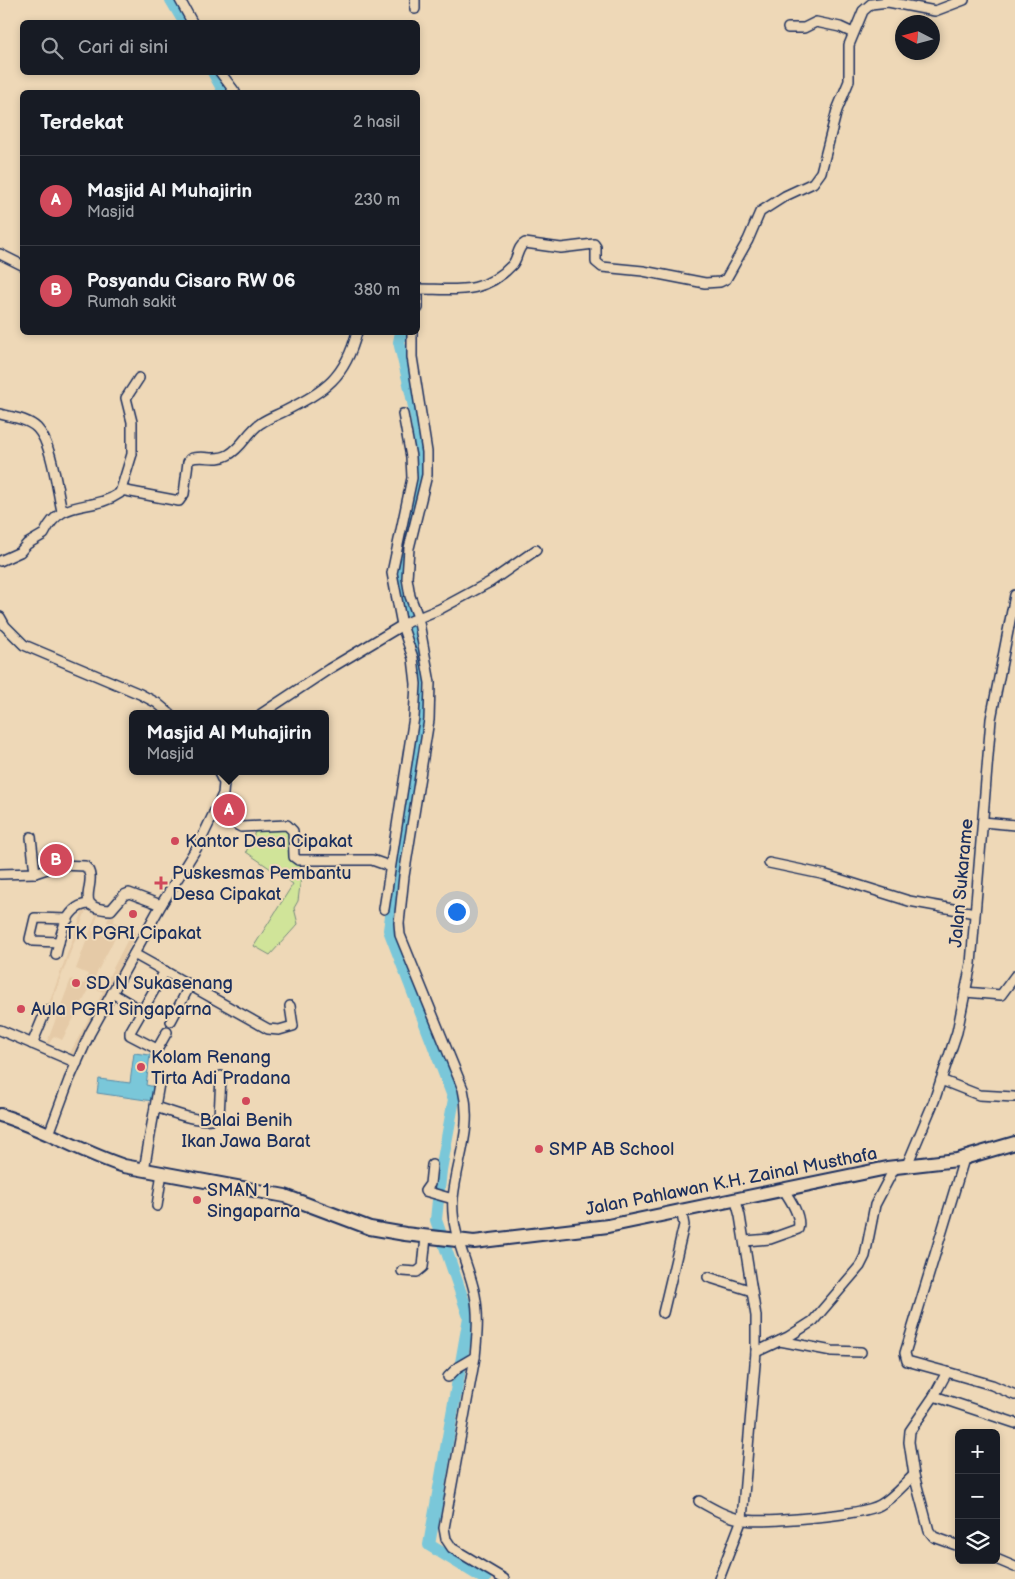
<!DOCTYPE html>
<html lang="id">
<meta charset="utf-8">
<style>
body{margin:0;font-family:"Balsamiq Sans",sans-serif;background:#242831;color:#f1f3f6}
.controls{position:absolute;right:15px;bottom:15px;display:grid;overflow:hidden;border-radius:8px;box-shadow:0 2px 8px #0003}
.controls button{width:45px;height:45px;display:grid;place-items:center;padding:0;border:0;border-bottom:1px solid #363941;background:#171b24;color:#f1f3f6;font:25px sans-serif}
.compass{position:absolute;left:895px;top:15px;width:45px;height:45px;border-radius:50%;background:#171b24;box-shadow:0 2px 8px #0003;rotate:276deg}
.you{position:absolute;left:456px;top:911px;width:18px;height:18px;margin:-12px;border:4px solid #fff;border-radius:50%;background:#1a73e8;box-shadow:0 0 0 8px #1a73e833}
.badge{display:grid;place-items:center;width:32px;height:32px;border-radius:50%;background:#d1495b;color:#fff;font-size:16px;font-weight:700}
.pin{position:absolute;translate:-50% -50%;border:2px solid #fff;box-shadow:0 1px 5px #0006}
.popup{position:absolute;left:129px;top:710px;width:200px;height:65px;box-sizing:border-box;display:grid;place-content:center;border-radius:8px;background:#171b24;filter:drop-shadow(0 1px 4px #0005);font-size:16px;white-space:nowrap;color:#9ea1a6}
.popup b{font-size:19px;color:#f1f3f6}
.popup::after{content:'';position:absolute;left:50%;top:100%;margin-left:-10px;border:10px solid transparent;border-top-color:#171b24}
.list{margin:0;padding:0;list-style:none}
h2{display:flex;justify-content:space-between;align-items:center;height:65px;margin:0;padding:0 20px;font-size:21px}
h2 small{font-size:16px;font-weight:400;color:#9ea1a6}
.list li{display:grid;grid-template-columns:32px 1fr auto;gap:15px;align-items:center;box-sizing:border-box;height:90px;padding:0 20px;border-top:1px solid #363941}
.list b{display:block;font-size:19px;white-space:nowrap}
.list p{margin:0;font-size:16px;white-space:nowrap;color:#9ea1a6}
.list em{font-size:16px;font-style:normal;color:#9ea1a6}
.icon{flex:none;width:28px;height:28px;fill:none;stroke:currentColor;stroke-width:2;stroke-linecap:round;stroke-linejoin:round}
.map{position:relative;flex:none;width:1015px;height:1579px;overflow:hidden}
.search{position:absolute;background:#171b24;box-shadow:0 2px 8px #0003;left:20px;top:20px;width:400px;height:55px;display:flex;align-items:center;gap:12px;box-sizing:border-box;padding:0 18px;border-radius:8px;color:#9ea1a6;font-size:19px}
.panel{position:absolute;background:#171b24;box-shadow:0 2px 8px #0003;left:20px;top:90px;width:400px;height:245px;border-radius:8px}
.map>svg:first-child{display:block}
.built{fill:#e5caa7;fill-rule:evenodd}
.green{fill:#d0e499;stroke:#768a7c}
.water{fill:#7ac7d9;stroke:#548aa8}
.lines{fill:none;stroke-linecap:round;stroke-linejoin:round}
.river{stroke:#7ac7d9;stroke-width:12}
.street-casing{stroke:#1b2f5e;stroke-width:12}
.secondary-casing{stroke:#1b2f5e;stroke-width:16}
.street{stroke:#eed8b7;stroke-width:9}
.secondary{stroke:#eed8b7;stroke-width:12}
.poi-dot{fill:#d1495b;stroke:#eed8b7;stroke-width:2}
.labels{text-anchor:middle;stroke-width:4;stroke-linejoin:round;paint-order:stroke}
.poi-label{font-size:18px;fill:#1b2f5e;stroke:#eed8b7;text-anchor:start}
.street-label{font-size:18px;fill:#1b2f5e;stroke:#eed8b7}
</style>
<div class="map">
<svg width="1015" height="1579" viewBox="0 0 1015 1579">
<rect width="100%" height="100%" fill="#eed8b7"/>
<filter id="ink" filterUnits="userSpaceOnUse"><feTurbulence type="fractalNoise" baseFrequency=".02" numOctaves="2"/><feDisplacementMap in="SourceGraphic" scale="10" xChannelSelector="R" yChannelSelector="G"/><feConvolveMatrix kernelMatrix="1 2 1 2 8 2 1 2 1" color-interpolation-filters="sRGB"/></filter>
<g filter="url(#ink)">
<path class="built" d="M85 905 115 917 114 922 136 933 109 990 70 1061 35 1042ZM87 908 97 912 76 969 88 974 84 984 71 979 46 1045 37 1041ZM99 913 109 916 107 922 115 925 110 938 92 931ZM120 928 131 933 103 988 92 982ZM91 986 103 992 68 1057 48 1045 54 1036 62 1040Z"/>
<polygon class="green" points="291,828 295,857 300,866 301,877 298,901 294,908 298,924 270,955 254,946 293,884 246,852 255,832"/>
<polygon class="water" points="134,1053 150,1055 146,1085 155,1087 153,1101 97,1093 99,1079 130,1083"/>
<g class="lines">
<g class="river">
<polyline points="171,0 184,22"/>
<polyline points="213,72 224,92"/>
<path d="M401 332 399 342C407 376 426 445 420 478 415 509 401 539 398 571L424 680 389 930 454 1099 441 1170 436 1220 469 1317 429 1545 485 1579"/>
</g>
<defs>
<g id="street">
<polyline points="180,0 192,22"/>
<polyline points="415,9 415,0"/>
<polyline points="788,28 804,28 816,22 840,27 853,33"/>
<polyline points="220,72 235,92"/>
<polyline points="0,254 22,265"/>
<path d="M418 289C454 289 483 296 512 265 518 259 517 247 525 243L561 248 594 244 596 247V262L602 267 643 271 705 283 720 282 726 279 748 240 760 212 785 196 813 183 821 172 837 110 849 81V45L863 11 871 4 888 2 935 11 964 0"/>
<polyline points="418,297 418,308"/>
<path d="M412 332V357L427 452V475L409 548 407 578 410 596 418 617 430 683 429 720 404 876 399 923 400 935 463 1089C473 1130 457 1158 453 1198 450 1232 469 1264 475 1295 479 1315 477 1337 475 1357L444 1528 446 1539 452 1548 504 1579"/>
<path d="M0 414C12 417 28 419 37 428 52 443 57 490 62 511"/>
<path d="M121 490 179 501 184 494 188 462 190 459C203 454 215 462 228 455 242 448 248 431 261 423 268 418 277 415 285 411 326 390 345 378 357 332"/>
<path d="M0 561 20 552 27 544 44 534C62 496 91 513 120 493L132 454V422L126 398 139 378"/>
<polyline points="0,617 5,626 24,645 140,694 157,703 170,714"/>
<polyline points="261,714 329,669 406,623 440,609 490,582 536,550"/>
<polyline points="214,813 241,827 287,825 293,831 294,857 298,860 372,860 389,866"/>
<polyline points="983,822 1015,825"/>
<polyline points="31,837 35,873"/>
<polyline points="769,863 826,875 909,901 975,913"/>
<path d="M0 874 35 873 59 865 85 866C102 881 68 909 111 910L124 895 129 893 161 905"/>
<polyline points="384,909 414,717 416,684 413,658 402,625 392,573 412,478 411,457 403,414"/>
<polyline points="59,942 33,941 30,939 35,918 68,919"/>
<polyline points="134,954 268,1029 279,1030 293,1026 290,1006"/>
<path d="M56 955C60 936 66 904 90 904"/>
<polyline points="165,971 130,1032 130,1035 155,1048 158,1048 167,1032"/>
<polyline points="965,992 1001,995 1015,976"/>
<polyline points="112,993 142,1011"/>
<polyline points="171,1021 190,985"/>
<polyline points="0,1030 77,1063"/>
<polyline points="32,1044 46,1010"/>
<polyline points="941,1080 979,1095 1014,1097"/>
<path d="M155 1107C174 1112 199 1125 219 1117L221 1076"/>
<polyline points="49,1134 69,1080 90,1033 161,905 199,844 223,794 224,783 218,771"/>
<polyline points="964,1159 905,1353 907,1361 947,1372 934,1396 1015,1423"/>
<polyline points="432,1165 430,1184 425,1191 453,1199"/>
<polyline points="907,1165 934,1101 957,1032 971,964 991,719 1015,595"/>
<polyline points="144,1170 160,1078"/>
<polyline points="157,1206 162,1172"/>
<path d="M745 1241 770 1239 798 1229C802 1217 790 1199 783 1189"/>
<polyline points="402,1271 417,1272 423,1267 426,1237"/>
<polyline points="708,1277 752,1291"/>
<polyline points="663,1313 684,1225 681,1209"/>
<polyline points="780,1341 832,1351 861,1352"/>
<polyline points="756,1352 788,1337 813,1321 860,1266 865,1256 875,1205 895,1167"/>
<polyline points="947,1372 992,1385 1015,1395"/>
<polyline points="448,1377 458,1367 475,1357"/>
<polyline points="934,1396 910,1431 909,1442 914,1475 929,1531 934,1537 959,1546"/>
<path d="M699 1501C713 1509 727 1517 744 1520 766 1523 862 1515 880 1505 893 1498 903 1485 914 1475"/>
<polyline points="996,1559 1015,1567"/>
<polyline points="719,1579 742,1519 756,1352 756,1316 740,1216 736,1201"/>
</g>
<path id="secondary" d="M0 1115C43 1128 81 1152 124 1166L285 1196 370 1228 405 1234 474 1242 608 1226 887 1168 957 1160 1015 1143"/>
</defs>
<use href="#street" class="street-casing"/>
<use href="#secondary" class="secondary-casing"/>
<use href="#street" class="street"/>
<use href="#secondary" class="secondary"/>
</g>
</g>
<g class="poi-dot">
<circle cx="175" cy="841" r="5"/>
<path d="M158.5 875.5h5v5h5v5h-5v5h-5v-5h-5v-5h5z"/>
<circle cx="133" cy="914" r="5"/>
<circle cx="76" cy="983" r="5"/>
<circle cx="21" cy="1009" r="5"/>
<circle cx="141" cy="1067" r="5"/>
<circle cx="246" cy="1101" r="5"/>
<circle cx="539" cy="1149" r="5"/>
<circle cx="197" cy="1200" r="5"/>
</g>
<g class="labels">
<g class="poi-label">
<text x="185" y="847">Kantor Desa Cipakat</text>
<text x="172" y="879">Puskesmas Pembantu<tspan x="172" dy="21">Desa Cipakat</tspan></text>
<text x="133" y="939" text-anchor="middle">TK PGRI Cipakat</text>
<text x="86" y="989">SD N Sukasenang</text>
<text x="31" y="1015">Aula PGRI Singaparna</text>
<text x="151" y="1063">Kolam Renang<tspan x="151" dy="21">Tirta Adi Pradana</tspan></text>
<text x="246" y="1126" text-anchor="middle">Balai Benih<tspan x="246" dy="21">Ikan Jawa Barat</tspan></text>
<text x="549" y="1155">SMP AB School</text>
<text x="207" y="1196">SMAN 1<tspan x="207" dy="21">Singaparna</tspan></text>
</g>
<g class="street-label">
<text transform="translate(961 883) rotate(-85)" y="6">Jalan Sukarame</text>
<text transform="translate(731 1181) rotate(-11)" y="6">Jalan Pahlawan K.H. Zainal Musthafa</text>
</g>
</g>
</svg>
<div class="controls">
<button>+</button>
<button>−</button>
<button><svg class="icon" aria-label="layers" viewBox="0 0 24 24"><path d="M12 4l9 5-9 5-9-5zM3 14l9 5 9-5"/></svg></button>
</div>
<svg class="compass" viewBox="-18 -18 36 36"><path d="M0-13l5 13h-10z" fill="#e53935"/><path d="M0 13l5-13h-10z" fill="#9ea1a6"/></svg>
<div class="you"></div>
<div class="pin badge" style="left:229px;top:810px">A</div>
<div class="popup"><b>Masjid Al Muhajirin</b>Masjid</div>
<div class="pin badge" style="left:56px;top:860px">B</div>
<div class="search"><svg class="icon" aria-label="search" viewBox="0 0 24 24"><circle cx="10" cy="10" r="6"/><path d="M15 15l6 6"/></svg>Cari di sini</div>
<section class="panel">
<h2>Terdekat<small>2 hasil</small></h2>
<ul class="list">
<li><span class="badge">A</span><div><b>Masjid Al Muhajirin</b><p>Masjid</p></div><em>230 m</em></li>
<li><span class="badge">B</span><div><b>Posyandu Cisaro RW 06</b><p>Rumah sakit</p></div><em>380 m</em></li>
</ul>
</section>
</div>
